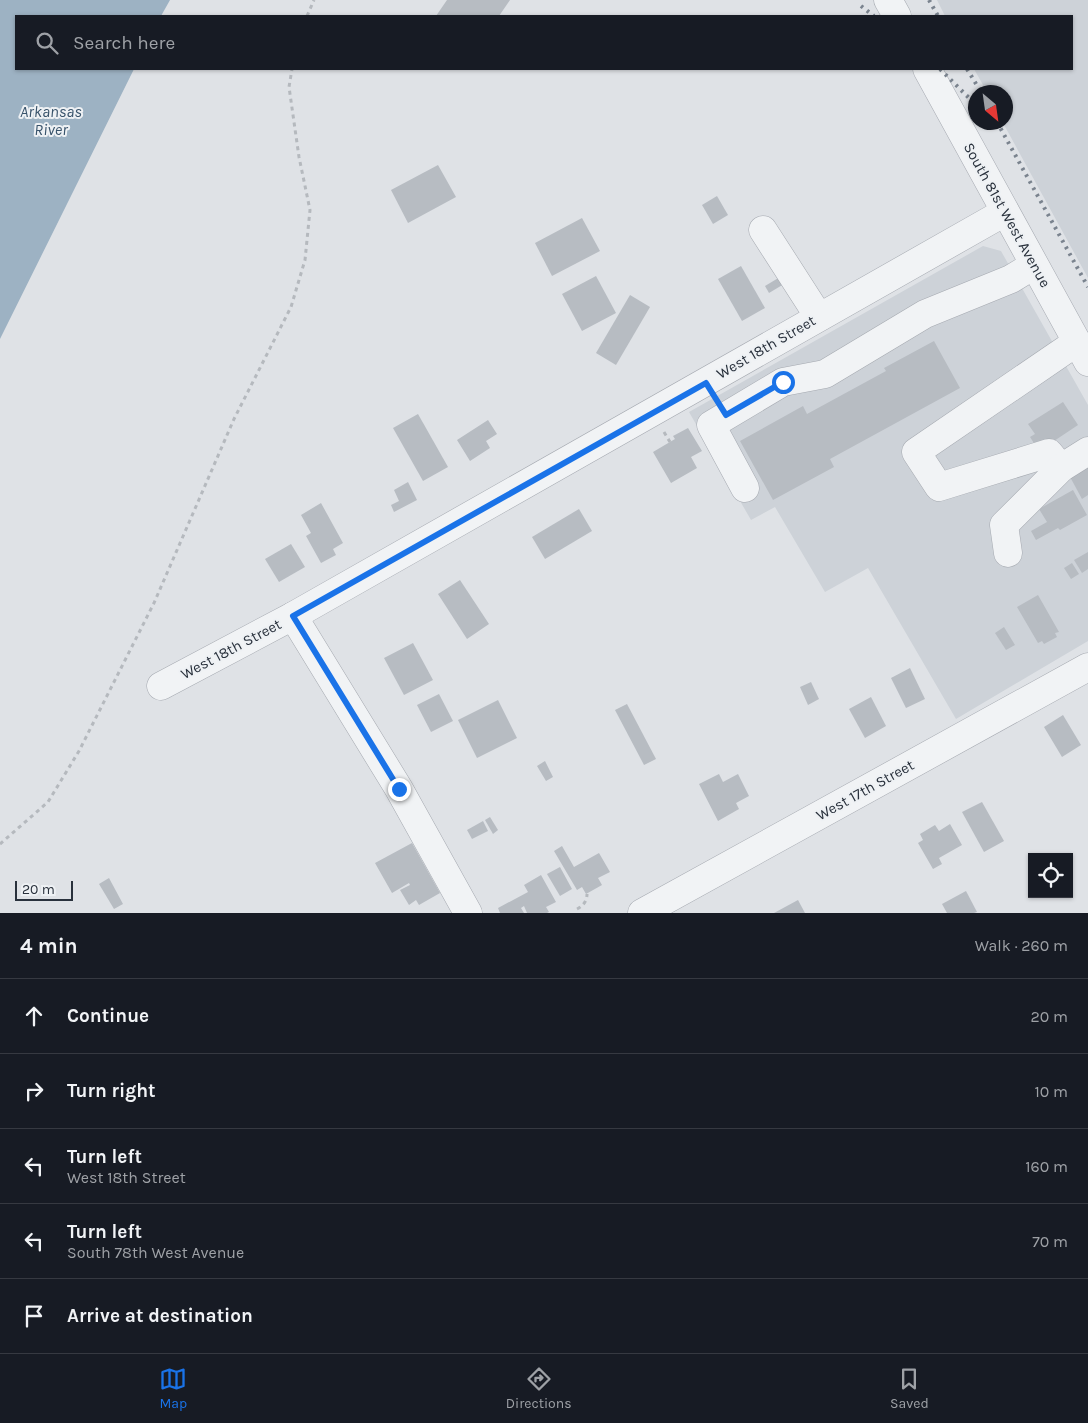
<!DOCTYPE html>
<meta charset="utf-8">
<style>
body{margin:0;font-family:Karla,sans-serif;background:#20242c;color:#f1f3f6}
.controls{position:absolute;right:15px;bottom:15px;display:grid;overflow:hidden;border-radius:0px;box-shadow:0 1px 4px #0004}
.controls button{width:45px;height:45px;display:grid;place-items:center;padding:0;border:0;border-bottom:1px solid #363941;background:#171b24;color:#f1f3f6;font:25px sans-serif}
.compass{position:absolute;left:968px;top:85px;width:45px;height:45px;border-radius:50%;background:#171b24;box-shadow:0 1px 4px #0004;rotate:151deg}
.scale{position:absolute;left:15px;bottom:12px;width:58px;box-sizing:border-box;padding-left:5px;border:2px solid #29313c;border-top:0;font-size:14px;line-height:18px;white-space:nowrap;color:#29313c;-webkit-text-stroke:4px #eef1f4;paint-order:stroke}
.stop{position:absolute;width:15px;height:15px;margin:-11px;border:4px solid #1a73e8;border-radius:50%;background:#fff}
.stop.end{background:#1a73e8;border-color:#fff;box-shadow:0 1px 5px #0008}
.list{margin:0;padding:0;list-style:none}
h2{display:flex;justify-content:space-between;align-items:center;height:65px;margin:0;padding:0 20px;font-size:21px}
h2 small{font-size:16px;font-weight:400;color:#9ea1a6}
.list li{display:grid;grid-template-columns:32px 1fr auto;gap:15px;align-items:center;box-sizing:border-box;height:75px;padding:0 20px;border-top:1px solid #363941}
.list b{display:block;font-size:19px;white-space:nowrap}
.list p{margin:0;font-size:16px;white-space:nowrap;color:#9ea1a6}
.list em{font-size:16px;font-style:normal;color:#9ea1a6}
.icon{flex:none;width:28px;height:28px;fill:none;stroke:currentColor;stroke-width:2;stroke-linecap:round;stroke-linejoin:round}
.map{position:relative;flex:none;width:1088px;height:913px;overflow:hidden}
.search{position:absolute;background:#171b24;box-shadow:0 1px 4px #0004;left:15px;right:15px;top:15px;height:55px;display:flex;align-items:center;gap:12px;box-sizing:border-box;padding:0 18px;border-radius:0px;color:#9ea1a6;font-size:19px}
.sheet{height:440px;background:#171b24}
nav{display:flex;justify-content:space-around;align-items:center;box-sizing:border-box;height:70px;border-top:1px solid #363941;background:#171b24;font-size:14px;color:#9ea1a6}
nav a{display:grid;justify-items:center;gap:2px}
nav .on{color:#1a73e8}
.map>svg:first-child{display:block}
.built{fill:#cdd2d8}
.water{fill:#9db2c3}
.building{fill:#b7bcc2}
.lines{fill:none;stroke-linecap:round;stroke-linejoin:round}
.minor-casing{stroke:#a5a9b0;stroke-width:29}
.path{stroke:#b5b9be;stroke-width:3;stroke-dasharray:4 4;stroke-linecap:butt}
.minor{stroke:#f1f3f5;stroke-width:28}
.rail{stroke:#7a838e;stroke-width:4;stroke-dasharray:2.5 5;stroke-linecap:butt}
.route{stroke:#1a73e8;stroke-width:6}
.labels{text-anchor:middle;stroke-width:4;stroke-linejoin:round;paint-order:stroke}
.street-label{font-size:15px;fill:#29313c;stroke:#eef1f4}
.water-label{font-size:16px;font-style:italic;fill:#38536b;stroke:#eef1f4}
</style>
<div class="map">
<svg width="1088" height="913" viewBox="0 0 1088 913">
<rect width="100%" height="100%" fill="#dfe2e6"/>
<g class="built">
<polygon points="937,0 1088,0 1088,278 1003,123 1006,122 1006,92 987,92 974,69 1072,69 1072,16 945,16"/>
<polygon points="983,246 1001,251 1088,405 1088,641 956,719 868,568 825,592 775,507 751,520 689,412"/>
</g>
<polygon class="water" points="0,0 170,0 161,16 16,16 16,69 134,69 0,339"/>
<g class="building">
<polygon points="447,0 510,0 499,16 491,15 490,16 436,16"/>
<polygon points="438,165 456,197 408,223 391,190"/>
<polygon points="717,196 728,215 713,224 702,205"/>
<polygon points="582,218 600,251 552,276 535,243"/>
<polygon points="741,266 765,308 742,321 718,279"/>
<polygon points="596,276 616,313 582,331 562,294"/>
<polygon points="780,277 784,284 769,293 765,286"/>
<polygon points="630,295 650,307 616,365 596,353"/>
<polygon points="934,341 960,388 830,459 834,467 773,500 740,441 803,406 807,414 886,371 884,368"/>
<polygon points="1063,402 1078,425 1039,451 1030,437 1035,434 1028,424"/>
<polygon points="418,414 448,467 423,481 393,428"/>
<polygon points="488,420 497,434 486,441 490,448 470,461 457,440"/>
<polygon points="688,428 702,451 691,457 697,468 671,483 653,452 675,439 673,436"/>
<polygon points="1088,464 1088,495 1082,499 1069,475"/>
<polygon points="408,482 417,500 394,512 391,505 399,501 394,490"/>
<polygon points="1073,490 1087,515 1060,530 1058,528 1036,540 1031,531 1047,522 1039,509"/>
<polygon points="321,503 343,543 333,549 336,555 321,563 306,536 311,533 301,515"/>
<polygon points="579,509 592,531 545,559 532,537"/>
<polygon points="291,544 305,567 279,582 265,559"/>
<polygon points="1088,552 1088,569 1082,573 1074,560"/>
<polygon points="1072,563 1079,574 1071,579 1064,568"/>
<polygon points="460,580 489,624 467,639 438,594"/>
<polygon points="1038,595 1059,632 1055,633 1057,637 1044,644 1042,641 1038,643 1017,607"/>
<polygon points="1004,627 1015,645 1006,650 995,633"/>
<polygon points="413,643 433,680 404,695 384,658"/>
<polygon points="910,668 925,699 906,708 891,678"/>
<polygon points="811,682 819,699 808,705 800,687"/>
<polygon points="439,694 453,721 431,732 417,705"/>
<polygon points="871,697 886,726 865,738 849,709"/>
<polygon points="498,700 517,738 477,758 458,720"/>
<polygon points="627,704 656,759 644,765 615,710"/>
<polygon points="1063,715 1081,745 1062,757 1044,727"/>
<polygon points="545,761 553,777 546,781 537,766"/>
<polygon points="719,774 723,782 738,774 749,796 736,803 739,809 718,821 699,784"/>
<polygon points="982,802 1004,841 984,852 962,812"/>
<polygon points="490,817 498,830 493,834 485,820"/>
<polygon points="483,821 488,831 472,839 467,830"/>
<polygon points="950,824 962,845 939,858 942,864 933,869 918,843 923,840 920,834 935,825 939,831"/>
<polygon points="412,843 440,893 419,905 416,900 409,905 400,890 410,885 409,883 392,893 375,863"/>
<polygon points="562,846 574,867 599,853 610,872 598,878 602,885 586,894 582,887 577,890 554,851"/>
<polygon points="560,867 572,889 560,896 547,874"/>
<polygon points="541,875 556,902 546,907 549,912 547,913 527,913 524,906 521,908 524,913 500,913 498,908 528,892 524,885"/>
<polygon points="109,878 123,904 114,909 99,884"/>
<polygon points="966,891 977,912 974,913 947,913 942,904"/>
<polygon points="798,900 805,913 774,913"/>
</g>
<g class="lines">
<defs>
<g id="minor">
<polyline points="888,0 897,16"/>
<polyline points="927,69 1088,362"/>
<polyline points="763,230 819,317"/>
<polyline points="1061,468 1049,453 939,487 916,452 1077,342"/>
<polyline points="745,488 711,425 783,382 825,374 925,314 1011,279 1034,265"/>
<polyline points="1008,553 1004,525 1061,468 1088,451"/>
<polyline points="293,616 399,789 468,913"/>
<polyline points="161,686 293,616 1005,212"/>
<polyline points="642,913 1088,667"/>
</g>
</defs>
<use href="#minor" class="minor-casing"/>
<g class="path">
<polyline points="307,16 314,0"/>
<polyline points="664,432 670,442"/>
<polyline points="0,844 48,802 79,751 154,603 234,419 291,307 305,260 310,210 299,157 289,87 292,69"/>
<path d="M577 909C583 906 587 901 587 894"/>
</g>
<use href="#minor" class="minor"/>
<g class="rail">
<polyline points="929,0 938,16"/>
<polyline points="861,6 874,16"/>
<polyline points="940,69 976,105"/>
<polyline points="967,69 981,92"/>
<polyline points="997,122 1088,287"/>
</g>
</g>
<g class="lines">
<polyline class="route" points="399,789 293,616 706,383 726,415 783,382"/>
</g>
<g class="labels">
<g class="street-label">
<text transform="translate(1007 215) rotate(61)" y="5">South 81st West Avenue</text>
<text transform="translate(766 347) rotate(-30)" y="5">West 18th Street</text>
<text transform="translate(231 649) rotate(-28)" y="5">West 18th Street</text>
<text transform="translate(865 790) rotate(-29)" y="5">West 17th Street</text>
</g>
<g class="water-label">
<text x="51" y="117">Arkansas<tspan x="51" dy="18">River</tspan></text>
</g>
</g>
</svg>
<div class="controls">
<button><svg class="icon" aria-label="locate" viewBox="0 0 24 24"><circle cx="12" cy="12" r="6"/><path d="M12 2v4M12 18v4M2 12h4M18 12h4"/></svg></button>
</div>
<svg class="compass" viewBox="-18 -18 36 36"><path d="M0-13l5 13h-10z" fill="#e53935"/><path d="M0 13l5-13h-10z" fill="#9ea1a6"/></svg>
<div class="scale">20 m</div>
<div class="stop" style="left:783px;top:382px"></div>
<div class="stop end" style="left:399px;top:789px"></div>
<div class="search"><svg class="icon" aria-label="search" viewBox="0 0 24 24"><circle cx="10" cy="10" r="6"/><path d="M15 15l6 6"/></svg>Search here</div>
</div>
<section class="sheet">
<h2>4 min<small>Walk · 260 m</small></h2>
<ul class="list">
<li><svg class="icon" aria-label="ahead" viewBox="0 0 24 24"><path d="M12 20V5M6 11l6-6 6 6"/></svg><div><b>Continue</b></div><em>20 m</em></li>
<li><svg class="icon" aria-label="right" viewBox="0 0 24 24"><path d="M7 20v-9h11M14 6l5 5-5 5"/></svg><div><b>Turn right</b></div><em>10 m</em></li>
<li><svg class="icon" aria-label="left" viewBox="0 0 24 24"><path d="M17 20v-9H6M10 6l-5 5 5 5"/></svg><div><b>Turn left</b><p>West 18th Street</p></div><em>160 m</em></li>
<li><svg class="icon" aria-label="left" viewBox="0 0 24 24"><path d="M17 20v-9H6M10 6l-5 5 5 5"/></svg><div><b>Turn left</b><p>South 78th West Avenue</p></div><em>70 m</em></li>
<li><svg class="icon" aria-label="arrive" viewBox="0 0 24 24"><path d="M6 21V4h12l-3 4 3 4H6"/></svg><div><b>Arrive at destination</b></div></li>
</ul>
</section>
<nav>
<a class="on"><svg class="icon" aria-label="map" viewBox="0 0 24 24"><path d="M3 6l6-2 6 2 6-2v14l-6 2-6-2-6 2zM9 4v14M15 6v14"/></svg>Map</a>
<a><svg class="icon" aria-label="directions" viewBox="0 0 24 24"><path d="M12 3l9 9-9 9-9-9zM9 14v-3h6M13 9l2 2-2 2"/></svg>Directions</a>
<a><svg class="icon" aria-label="saved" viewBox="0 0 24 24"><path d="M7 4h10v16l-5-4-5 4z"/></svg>Saved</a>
</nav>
